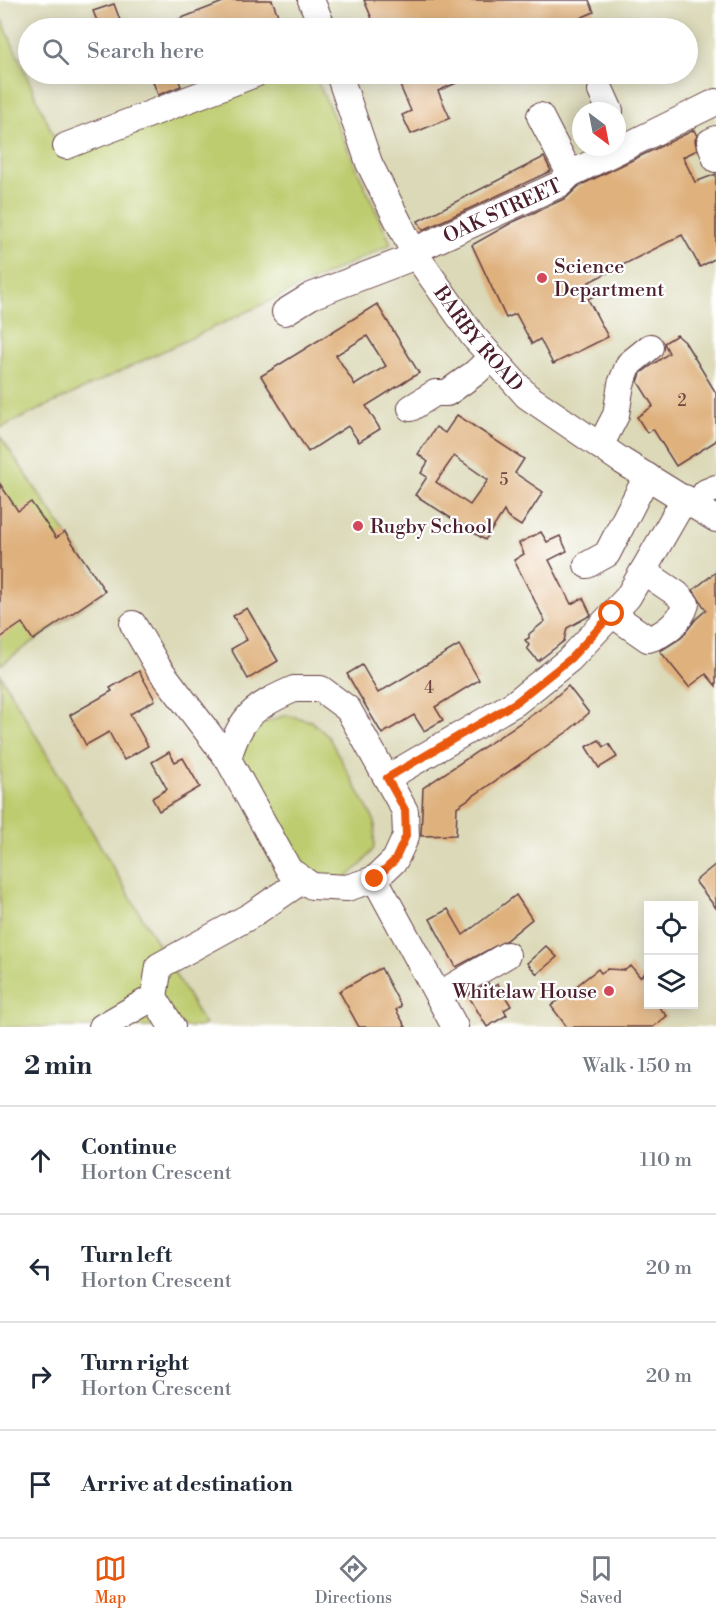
<!DOCTYPE html>
<meta charset="utf-8">
<style>
body{margin:0;font-family:"Libre Bodoni",serif;background:#f6f6f7;color:#1f2937}
.controls{position:absolute;right:18px;bottom:18px;display:grid;overflow:hidden;border-radius:0px;box-shadow:0 3px 15px #0003}
.controls button{width:54px;height:54px;display:grid;place-items:center;padding:0;border:0;border-bottom:2px solid #e0e1e3;background:#fff;color:#1f2937;font:30px sans-serif}
.compass{position:absolute;left:572px;top:102px;width:54px;height:54px;border-radius:50%;background:#fff;box-shadow:0 3px 15px #0003;rotate:148deg}
.stop{position:absolute;width:18px;height:18px;margin:-14px;border:4px solid #ea580c;border-radius:50%;background:#fff}
.stop.end{background:#ea580c;border-color:#fff;box-shadow:0 2px 6px #0008}
.list{margin:0;padding:0;list-style:none}
h2{display:flex;justify-content:space-between;align-items:center;height:78px;margin:0;padding:0 24px;font-size:26px}
h2 small{font-size:20px;font-weight:400;color:#747a83}
.list li{display:grid;grid-template-columns:39px 1fr auto;gap:18px;align-items:center;box-sizing:border-box;height:108px;padding:0 24px;border-top:2px solid #e0e1e3}
.list b{display:block;font-size:22px;white-space:nowrap}
.list p{margin:0;font-size:20px;white-space:nowrap;color:#747a83}
.list em{font-size:20px;font-style:normal;color:#747a83}
.icon{flex:none;width:33px;height:33px;fill:none;stroke:currentColor;stroke-width:2;stroke-linecap:round;stroke-linejoin:round}
.map{position:relative;flex:none;width:716px;height:1027px;overflow:hidden}
.search{position:absolute;background:#fff;box-shadow:0 3px 15px #0003;left:18px;right:18px;top:18px;height:66px;display:flex;align-items:center;gap:15px;box-sizing:border-box;padding:0 21px;border-radius:33px;color:#747a83;font-size:22px}
.sheet{height:510px;background:#fff}
nav{display:flex;justify-content:space-around;align-items:center;box-sizing:border-box;height:84px;border-top:2px solid #e0e1e3;background:#fff;font-size:16px;color:#747a83}
nav a{display:grid;justify-items:center;gap:3px}
nav .on{color:#ea580c}
.map>svg:first-child{display:block}
.built{fill:#dbd9b8;fill-rule:evenodd}
.green{fill:#becc6f;stroke:#84764d;stroke-width:1.5}
.building{fill:#dfb17d;fill-rule:evenodd}
.lines{fill:none;stroke-linecap:round;stroke-linejoin:round}
.minor-casing{stroke:#623d42;stroke-width:28}
.minor{stroke:#fff;stroke-width:26}
.route{stroke:#ea580c;stroke-width:8}
.poi-dot{fill:#d1495b;stroke:#fff;stroke-width:2}
.labels{text-anchor:middle;stroke-width:4.5;stroke-linejoin:round;paint-order:stroke}
.number-label{font-size:16px;fill:#6f4440}
.street-label{font-size:20px;fill:#4a1f2b;stroke:#fff}
.poi-label{font-size:20px;fill:#4a1f2b;stroke:#fff;text-anchor:start}
</style>
<div class="map">
<svg width="716" height="1027" viewBox="0 0 716 1027">
<rect width="100%" height="100%" fill="#fff"/>
<filter id="ink" filterUnits="userSpaceOnUse"><feTurbulence type="fractalNoise" baseFrequency=".0167" numOctaves="2"/><feDisplacementMap in="SourceGraphic" scale="12" xChannelSelector="R" yChannelSelector="G"/><feConvolveMatrix kernelMatrix="1 2 1 2 8 2 1 2 1" color-interpolation-filters="sRGB"/></filter>
<filter id="wash" filterUnits="userSpaceOnUse"><feTurbulence type="fractalNoise" baseFrequency=".008" numOctaves="4" result="noise"/><feDisplacementMap in="SourceGraphic" scale="24" xChannelSelector="R" yChannelSelector="G"/><feGaussianBlur stdDeviation="1.35" result="paint"/><feColorMatrix in="noise" values="0 0 0 0 0 0 0 0 0 0 0 0 0 0 0 0 0 1.4 0 .05"/><feComposite in="paint" operator="in"/></filter>
<g filter="url(#wash)">
<rect width="100%" height="100%" fill="#ece4c5"/>
<path class="built" d="M7 0H716V1027H0V3ZM28 28H688V74H28ZM581 111H617V147H581ZM648 906H694V1005H648Z"/>
<g class="green">
<polygon points="0,16 63,157 277,74 314,74 391,244 0,428"/>
<polygon points="0,436 105,591 0,665"/>
<polygon points="0,674 205,1025 200,1027 0,1027"/>
<polygon points="286,715 311,721 328,736 375,822 374,848 362,864 342,881 300,884 235,784 241,742 258,725"/>
</g>
<g id="blocks">
<g class="building">
<polygon points="228,0 272,0 283,28 156,28"/>
<polygon points="364,0 589,0 594,12 564,25 566,28 376,28"/>
<polygon points="114,4 123,28 100,28 93,11"/>
<polygon points="150,74 176,74 181,86 158,95"/>
<polygon points="395,74 477,74 438,91 450,118 411,134 402,115 411,111"/>
<polygon points="694,130 697,136 695,140 697,150 683,157 695,182 716,174 716,258 700,267 682,235 589,282 596,295 588,299 608,337 553,364 540,339 532,344 516,314 506,318 472,245 511,223 566,198 579,186"/>
<polygon points="544,157 551,171 423,230 418,221"/>
<path d="M377 304 419 373 366 406 380 429 359 442 348 426 308 452 261 376ZM367 336 386 366 355 385 336 355Z"/>
<polygon points="677,335 685,342 716,393 716,441 676,466 653,429 647,433 637,417 653,406 638,382 641,373 669,353 664,343"/>
<path d="M457 415 524 459 515 473 543 492 521 526 507 517 504 511 485 540 415 495 427 477 421 473 428 462 418 454 436 427 445 433ZM454 456 488 480 470 505 436 482Z"/>
<polygon points="0,484 18,511 31,502 56,538 65,532 105,591 33,640 22,623 0,638"/>
<polygon points="541,532 547,542 560,536 567,551 549,560 571,604 583,598 591,615 567,628 564,641 538,661 527,648 529,645 525,640 529,638 529,634 545,621 514,560 524,554 519,543"/>
<polygon points="716,572 716,686 706,674 689,687 660,651 681,638 696,619 706,610 693,590"/>
<polygon points="247,608 278,661 248,679 231,649 247,640 233,616"/>
<polygon points="459,645 479,680 435,707 443,720 424,731 414,715 382,734 347,674 362,665 378,693"/>
<polygon points="139,671 155,700 130,714 148,746 124,760 109,732 86,745 70,715 112,691 110,688"/>
<polygon points="568,686 589,713 567,732 457,807 456,835 421,836 423,788 545,706"/>
<polygon points="599,740 604,747 609,744 617,757 599,768 586,747"/>
<polygon points="169,752 175,762 183,758 200,787 159,811 152,798 167,789 152,762"/>
<polygon points="716,864 716,908 695,881"/>
<polygon points="516,895 532,919 505,941 456,967 430,919 448,909 463,935"/>
<polygon points="546,946 557,957 537,974 527,963"/>
<polygon points="631,966 640,977 648,971 648,1005 657,1005 667,1016 653,1027 567,1027 551,1006 598,969 601,973 607,969 625,970"/>
<polygon points="381,968 401,1006 396,1010 406,1027 359,1027 339,991"/>
<polygon points="488,983 491,988 498,984 511,1006 504,1010 507,1015 487,1027 468,995"/>
</g>
</g>
</g>
<g filter="url(#ink)">
<use href="#blocks" fill-opacity="0" stroke="#623d42" stroke-width="1.5"/>
<g class="lines">
<defs>
<g id="minor">
<polyline points="311,0 323,28"/>
<path id="s1" d="M339 74 369 163 413 251 473 336 527 396 622 461 716 519"/>
<polyline points="601,91 610,111"/>
<polyline points="540,116 570,174"/>
<polyline points="716,139 710,142 716,159"/>
<polyline points="66,146 255,74"/>
<path id="s2" d="M413 251 560 184 570 174 716 102"/>
<polyline points="285,312 311,296 416,256"/>
<polyline points="411,408 435,393 447,393 475,373 492,357"/>
<polyline points="600,446 616,415 621,384 629,364 650,347"/>
<polyline points="696,506 706,492 716,488"/>
<polyline points="587,565 607,554 647,476"/>
<path d="M612 614 648 639C665 635 681 621 686 604L677 594 643 571"/>
<polyline points="133,624 158,667 228,759"/>
<path d="M294 689H321L348 709 405 811 406 836 395 860 375 879 347 888 312 886 289 870 228 759C240 716 255 706 294 689Z"/>
<polyline points="387,778 515,703 570,659 628,597 685,498"/>
<polyline points="375,879 455,1027"/>
<polyline points="438,995 507,955"/>
<polyline points="102,1027 154,997"/>
<polyline points="172,1027 154,997 159,966 250,916 303,880"/>
</g>
</defs>
<use href="#minor" class="minor-casing"/>
<use href="#minor" class="minor"/>
</g>
</g>
<g class="lines" filter="url(#ink)">
<polyline class="route" points="375,879 395,860 406,836 405,810 387,778 515,703 570,659 612,614"/>
</g>
<g class="poi-dot">
<circle cx="542" cy="278" r="6"/>
<circle cx="358" cy="526" r="6"/>
<circle cx="609" cy="991" r="6"/>
</g>
<g class="labels">
<g class="number-label">
<text x="682" y="406">2</text>
<text x="504" y="485">5</text>
<text x="429" y="693">4</text>
</g>
<g class="street-label">
<text dy="7" stroke="none"><textPath href="#s2" startOffset="98">OAK STREET</textPath></text>
<text dy="7" stroke="none"><textPath href="#s1" startOffset="302">BARBY ROAD</textPath></text>
</g>
<g class="poi-label">
<text x="554" y="273">Science<tspan x="554" dy="23">Department</tspan></text>
<text x="370" y="533">Rugby School</text>
<text x="597" y="998" text-anchor="end">Whitelaw House</text>
</g>
</g>
</svg>
<div class="controls">
<button><svg class="icon" aria-label="locate" viewBox="0 0 24 24"><circle cx="12" cy="12" r="6"/><path d="M12 2v4M12 18v4M2 12h4M18 12h4"/></svg></button>
<button><svg class="icon" aria-label="layers" viewBox="0 0 24 24"><path d="M12 4l9 5-9 5-9-5zM3 14l9 5 9-5"/></svg></button>
</div>
<svg class="compass" viewBox="-18 -18 36 36"><path d="M0-13l5 13h-10z" fill="#e53935"/><path d="M0 13l5-13h-10z" fill="#747a83"/></svg>
<div class="stop" style="left:612px;top:614px"></div>
<div class="stop end" style="left:375px;top:879px"></div>
<div class="search"><svg class="icon" aria-label="search" viewBox="0 0 24 24"><circle cx="10" cy="10" r="6"/><path d="M15 15l6 6"/></svg>Search here</div>
</div>
<section class="sheet">
<h2>2 min<small>Walk · 150 m</small></h2>
<ul class="list">
<li><svg class="icon" aria-label="ahead" viewBox="0 0 24 24"><path d="M12 20V5M6 11l6-6 6 6"/></svg><div><b>Continue</b><p>Horton Crescent</p></div><em>110 m</em></li>
<li><svg class="icon" aria-label="left" viewBox="0 0 24 24"><path d="M17 20v-9H6M10 6l-5 5 5 5"/></svg><div><b>Turn left</b><p>Horton Crescent</p></div><em>20 m</em></li>
<li><svg class="icon" aria-label="right" viewBox="0 0 24 24"><path d="M7 20v-9h11M14 6l5 5-5 5"/></svg><div><b>Turn right</b><p>Horton Crescent</p></div><em>20 m</em></li>
<li><svg class="icon" aria-label="arrive" viewBox="0 0 24 24"><path d="M6 21V4h12l-3 4 3 4H6"/></svg><div><b>Arrive at destination</b></div></li>
</ul>
</section>
<nav>
<a class="on"><svg class="icon" aria-label="map" viewBox="0 0 24 24"><path d="M3 6l6-2 6 2 6-2v14l-6 2-6-2-6 2zM9 4v14M15 6v14"/></svg>Map</a>
<a><svg class="icon" aria-label="directions" viewBox="0 0 24 24"><path d="M12 3l9 9-9 9-9-9zM9 14v-3h6M13 9l2 2-2 2"/></svg>Directions</a>
<a><svg class="icon" aria-label="saved" viewBox="0 0 24 24"><path d="M7 4h10v16l-5-4-5 4z"/></svg>Saved</a>
</nav>
